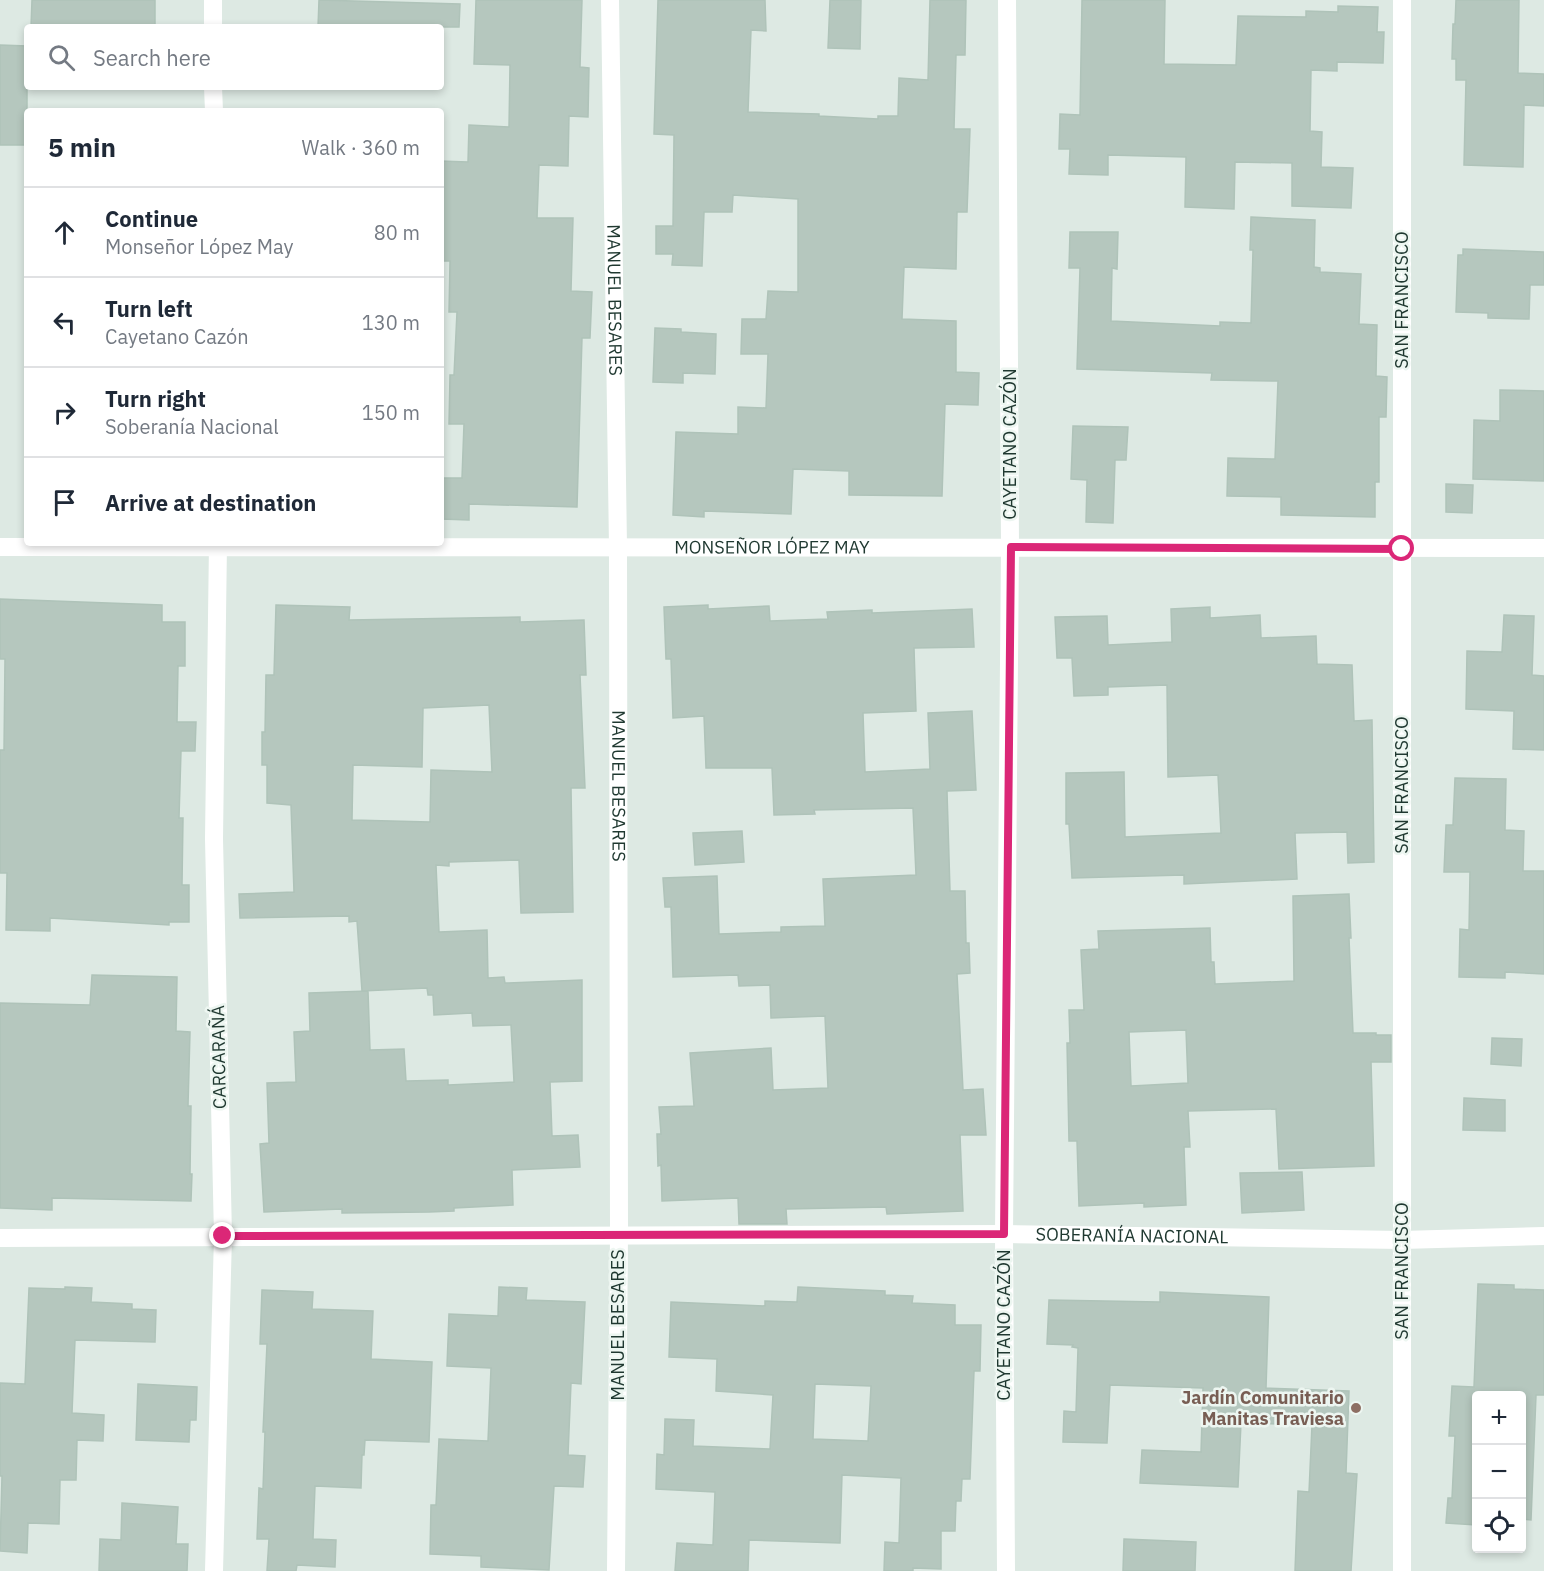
<!DOCTYPE html>
<meta charset="utf-8">
<style>
body{margin:0;font-family:"IBM Plex Sans",sans-serif;background:#f2f2f3;color:#1f2937}
.controls{position:absolute;right:18px;bottom:18px;display:grid;overflow:hidden;border-radius:6px;box-shadow:0 3px 9px #0003}
.controls button{width:54px;height:54px;display:grid;place-items:center;padding:0;border:0;border-bottom:2px solid #e0e1e3;background:#fff;color:#1f2937;font:30px sans-serif}
.stop{position:absolute;width:18px;height:18px;margin:-14px;border:4px solid #db2777;border-radius:50%;background:#fff}
.stop.end{background:#db2777;border-color:#fff;box-shadow:0 2px 6px #0008}
.list{margin:0;padding:0;list-style:none}
h2{display:flex;justify-content:space-between;align-items:center;height:78px;margin:0;padding:0 24px;font-size:26px}
h2 small{font-size:20px;font-weight:400;color:#747a83}
.list li{display:grid;grid-template-columns:39px 1fr auto;gap:18px;align-items:center;box-sizing:border-box;height:90px;padding:0 24px;border-top:2px solid #e0e1e3}
.list b{display:block;font-size:22px;white-space:nowrap}
.list p{margin:0;font-size:20px;white-space:nowrap;color:#747a83}
.list em{font-size:20px;font-style:normal;color:#747a83}
.icon{flex:none;width:33px;height:33px;fill:none;stroke:currentColor;stroke-width:2;stroke-linecap:round;stroke-linejoin:round}
.map{position:relative;flex:none;width:1544px;height:1571px;overflow:hidden}
.search{position:absolute;background:#fff;box-shadow:0 3px 9px #0003;left:24px;top:24px;width:420px;height:66px;display:flex;align-items:center;gap:15px;box-sizing:border-box;padding:0 21px;border-radius:6px;color:#747a83;font-size:22px}
.panel{position:absolute;background:#fff;box-shadow:0 3px 9px #0003;left:24px;top:108px;width:420px;height:438px;border-radius:6px}
.map>svg:first-child{display:block}
.building{fill:#b5c7be;stroke:#afc3b9;stroke-width:1.5;fill-rule:evenodd}
.lines{fill:none;stroke-linecap:round;stroke-linejoin:round}
.minor{stroke:#fff;stroke-width:18}
.route{stroke:#db2777;stroke-width:8}
.education-dot{fill:#8d6e63;stroke:#edf6f1;stroke-width:2}
.labels{text-anchor:middle;stroke-width:5;stroke-linejoin:round;paint-order:stroke}
.street-label{font-size:18px;fill:#1f3830;stroke:#edf6f1}
.education-label{font-size:18px;font-weight:bold;fill:#785e54;stroke:#edf6f1;text-anchor:end}
</style>
<div class="map">
<svg width="1544" height="1571" viewBox="0 0 1544 1571">
<rect width="100%" height="100%" fill="#dde9e3"/>
<g class="building">
<polygon points="32,0 155,0 155,27 31,27"/>
<polygon points="319,0 460,4 459,27 318,27"/>
<polygon points="476,0 582,0 580,67 589,68 588,117 569,116 568,166 539,165 537,218 573,218 571,291 592,292 590,338 582,338 577,507 469,504 469,520 441,519 441,478 462,478 464,424 449,424 450,375 454,375 457,312 449,312 450,261 441,261 441,161 468,162 469,125 509,127 510,65 474,64"/>
<polygon points="658,0 765,0 766,31 751,30 748,112 819,114 819,116 878,119 878,116 898,116 899,78 928,80 930,0 966,0 965,55 956,55 954,129 970,129 967,212 957,212 956,269 904,267 902,319 956,321 956,372 979,373 978,405 945,404 942,496 849,495 849,471 793,469 791,514 704,511 704,517 673,515 676,432 738,434 738,407 766,408 768,354 741,354 742,319 766,319 768,291 798,292 798,199 733,195 732,212 704,212 702,266 672,265 673,254 656,254 656,226 673,226 674,135 654,134"/>
<polygon points="830,0 861,0 860,49 828,48"/>
<polygon points="1082,0 1165,0 1164,64 1236,65 1238,16 1306,17 1306,11 1338,12 1338,6 1378,7 1377,32 1384,32 1383,63 1337,62 1337,71 1311,70 1310,131 1322,132 1321,167 1353,168 1351,208 1292,206 1292,163 1235,162 1234,209 1185,207 1186,157 1108,155 1108,175 1069,174 1070,149 1059,149 1060,114 1080,115"/>
<polygon points="1456,0 1519,0 1518,73 1544,74 1544,106 1524,105 1523,167 1464,165 1466,80 1456,80 1456,59 1452,59 1453,24 1455,24"/>
<polygon points="0,45 27,46 27,145 0,145"/>
<polygon points="1251,217 1315,220 1314,267 1320,268 1320,272 1361,274 1359,324 1377,325 1376,376 1387,377 1386,417 1379,417 1379,482 1375,482 1375,517 1281,515 1281,497 1227,496 1228,458 1275,459 1278,381 1211,380 1212,373 1077,369 1080,268 1069,268 1070,232 1118,232 1117,269 1112,268 1111,321 1220,326 1220,322 1251,323 1253,250 1250,250"/>
<polygon points="1463,249 1544,252 1544,285 1530,285 1529,319 1488,318 1488,313 1456,312 1458,255 1463,255"/>
<polygon points="655,328 681,329 681,332 716,334 715,374 683,373 683,383 653,382"/>
<polygon points="1500,390 1544,391 1544,481 1473,479 1474,420 1500,421"/>
<polygon points="1073,426 1128,427 1126,460 1115,460 1113,523 1086,522 1087,480 1071,479"/>
<polygon points="1446,484 1473,485 1472,513 1446,512"/>
<polygon points="0,599 162,605 162,622 185,622 185,666 178,666 177,722 196,722 195,751 181,751 179,818 183,818 182,885 189,885 189,922 169,922 169,925 50,918 50,931 6,930 7,873 0,873 0,750 4,750 5,659 0,659"/>
<path d="M276 605 350 607 349 620 520 617V622L584 620 586 675H580L585 788H571L573 912 521 913 519 860 449 862V866L436 865 439 932 487 930 488 978 504 977 505 983 582 980V1081L550 1082 552 1136 578 1135 580 1167 512 1170 513 1205 454 1208V1211L429 1212 342 1213V1209L264 1212 260 1144 269 1143 267 1083 296 1082 294 1032 310 1031 309 993 368 991 370 1050 404 1049 406 1081 448 1080V1085L514 1082 511 1025 473 1026 472 1013 434 1015 433 995H428L427 988 362 991 357 921 349 922V916L240 918 239 894 294 892 291 805 267 803V765H262V732H265L266 675H274ZM489 705 492 772 431 770 430 822 352 820 353 765 422 767 423 708Z"/>
<polygon points="708,605 708,609 769,606 770,621 828,619 827,612 872,610 872,613 972,609 974,647 914,648 916,711 863,713 865,772 930,769 928,713 972,711 976,790 947,791 950,891 965,891 966,943 969,943 970,973 957,974 963,1090 983,1089 986,1135 960,1135 963,1211 887,1214 886,1207 786,1209 787,1224 739,1224 738,1198 662,1201 661,1165 658,1166 657,1134 661,1134 659,1107 694,1106 690,1053 771,1048 773,1090 828,1088 825,1016 771,1018 770,985 739,986 738,975 673,977 671,907 665,907 663,878 717,876 719,934 781,932 781,927 825,926 823,879 916,875 913,808 814,810 815,814 774,815 772,768 706,768 704,716 673,718 671,659 666,659 664,607"/>
<polygon points="1210,607 1210,618 1260,615 1261,638 1316,636 1317,664 1352,665 1354,721 1372,720 1374,862 1348,863 1347,832 1295,833 1297,879 1184,884 1184,875 1072,878 1069,824 1066,824 1066,773 1124,772 1125,837 1221,833 1218,775 1168,777 1167,685 1108,687 1108,695 1074,696 1072,658 1057,658 1055,617 1107,616 1108,645 1172,642 1171,609"/>
<polygon points="1504,615 1534,616 1532,675 1544,676 1544,750 1513,749 1514,711 1466,709 1467,651 1502,652"/>
<polygon points="1455,778 1506,779 1505,830 1524,831 1523,871 1544,871 1544,974 1505,972 1505,978 1459,977 1460,929 1469,930 1470,872 1444,872 1446,825 1453,825"/>
<polygon points="742,831 744,862 695,865 693,833"/>
<path d="M1349 894 1351 938H1349L1353 1033H1376V1035H1391V1062H1371L1374 1166 1279 1169 1276 1109 1188 1111 1190 1147H1184L1186 1205 1144 1207V1203L1079 1206 1077 1141H1069L1067 1043H1070L1069 1010H1084L1081 950 1099 949 1098 931 1210 928 1211 962H1214L1215 984 1294 981 1293 896ZM1186 1030 1188 1083 1131 1086 1129 1032Z"/>
<polygon points="92,975 177,977 176,1031 190,1032 188,1106 191,1106 190,1174 192,1174 191,1201 52,1198 52,1210 0,1208 0,1003 90,1005"/>
<polygon points="1492,1038 1522,1039 1521,1066 1491,1064"/>
<polygon points="1464,1098 1505,1100 1505,1131 1463,1130"/>
<polygon points="1302,1172 1304,1210 1242,1213 1240,1173"/>
<polygon points="1478,1284 1514,1285 1514,1289 1544,1290 1544,1395 1536,1395 1531,1520 1521,1519 1521,1395 1476,1395 1476,1525 1446,1523 1448,1498 1452,1498 1455,1436 1449,1436 1452,1386 1474,1387"/>
<polygon points="65,1287 92,1288 91,1302 132,1304 132,1309 156,1310 155,1342 75,1340 72,1413 104,1415 103,1441 77,1440 76,1480 60,1480 59,1524 28,1523 27,1553 0,1551 2,1476 0,1476 0,1383 25,1384 29,1288 65,1289"/>
<polygon points="499,1287 527,1288 526,1300 585,1302 581,1384 571,1383 568,1455 585,1456 583,1487 554,1486 549,1570 481,1567 481,1556 430,1554 431,1505 436,1505 439,1439 488,1441 491,1368 447,1366 449,1314 498,1316"/>
<path d="M798 1287 885 1291V1295L913 1296 912 1303 955 1305V1325H981L980 1371H974L970 1479H962L961 1501H956L955 1531H941V1569L913 1568V1571H884L885 1542 899 1543 901 1478 842 1475 840 1543 749 1540 748 1571H675L677 1543 713 1545 715 1492 656 1489 657 1454 664 1455 665 1419 694 1420 693 1446 770 1449 773 1395 716 1391 717 1359 669 1357 671 1302 765 1306V1301L797 1302ZM815 1384 871 1386 868 1441 813 1439Z"/>
<polygon points="262,1290 313,1292 312,1309 373,1311 371,1359 432,1362 429,1442 365,1440 364,1455 362,1455 361,1488 315,1486 313,1539 336,1540 335,1567 297,1565 296,1571 267,1571 269,1539 257,1539 259,1488 263,1489 265,1432 263,1432 267,1344 260,1344"/>
<polygon points="1160,1292 1269,1297 1266,1388 1349,1391 1346,1473 1357,1474 1351,1571 1295,1571 1298,1491 1309,1492 1312,1425 1241,1423 1238,1487 1140,1483 1142,1450 1201,1452 1203,1388 1110,1385 1107,1443 1063,1442 1064,1411 1076,1412 1078,1348 1072,1347 1073,1345 1047,1344 1049,1300 1160,1302"/>
<polygon points="138,1384 197,1387 196,1420 190,1420 189,1442 136,1440"/>
<polygon points="122,1503 178,1507 176,1544 188,1544 187,1571 99,1571 100,1539 121,1540"/>
<polygon points="1124,1539 1196,1542 1195,1571 1123,1571"/>
</g>
<g class="lines">
<g class="minor">
<polyline points="213,0 213,27"/>
<path id="s1" d="M610 0 618 547 619 1234 616 1571"/>
<polyline points="1402,0 1402,1571"/>
<polyline points="213,87 214,111"/>
<path id="s2" d="M0 547 1544 548"/>
<path id="s3" d="M0 1238 1004 1234 1402 1240 1544 1236"/>
<polyline points="214,1571 223,1236 214,839 218,543"/>
<polyline points="1006,1571 1004,1234 1010,547 1007,0"/>
</g>
</g>
<g class="lines">
<polyline class="route" points="223,1236 1004,1234 1011,547 1402,549"/>
</g>
<circle class="education-dot" cx="1356" cy="1408" r="6"/>
<g class="labels">
<g class="street-label">
<text dy="6" stroke="none"><textPath href="#s1" startOffset="300">MANUEL BESARES</textPath></text>
<text transform="translate(1402 300) rotate(-90)" y="6">SAN FRANCISCO</text>
<text transform="translate(1010 444) rotate(-90)" y="6">CAYETANO CAZÓN</text>
<text dy="6" stroke="none"><textPath href="#s2" startOffset="772">MONSEÑOR LÓPEZ MAY</textPath></text>
<text dy="6" stroke="none"><textPath href="#s1" startOffset="786">MANUEL BESARES</textPath></text>
<text transform="translate(1402 785) rotate(-90)" y="6">SAN FRANCISCO</text>
<text transform="translate(219 1057) rotate(-91)" y="6">CARCARAÑÁ</text>
<text dy="6" stroke="none"><textPath href="#s3" startOffset="1132">SOBERANÍA NACIONAL</textPath></text>
<text transform="translate(1402 1271) rotate(-90)" y="6">SAN FRANCISCO</text>
<text transform="translate(618 1325) rotate(-90)" y="6">MANUEL BESARES</text>
<text transform="translate(1004 1325) rotate(-90)" y="6">CAYETANO CAZÓN</text>
</g>
<g class="education-label">
<text x="1344" y="1404">Jardín Comunitario<tspan x="1344" dy="21">Manitas Traviesa</tspan></text>
</g>
</g>
</svg>
<div class="controls">
<button>+</button>
<button>−</button>
<button><svg class="icon" aria-label="locate" viewBox="0 0 24 24"><circle cx="12" cy="12" r="6"/><path d="M12 2v4M12 18v4M2 12h4M18 12h4"/></svg></button>
</div>
<div class="stop" style="left:1402px;top:549px"></div>
<div class="stop end" style="left:223px;top:1236px"></div>
<div class="search"><svg class="icon" aria-label="search" viewBox="0 0 24 24"><circle cx="10" cy="10" r="6"/><path d="M15 15l6 6"/></svg>Search here</div>
<section class="panel">
<h2>5 min<small>Walk · 360 m</small></h2>
<ul class="list">
<li><svg class="icon" aria-label="ahead" viewBox="0 0 24 24"><path d="M12 20V5M6 11l6-6 6 6"/></svg><div><b>Continue</b><p>Monseñor López May</p></div><em>80 m</em></li>
<li><svg class="icon" aria-label="left" viewBox="0 0 24 24"><path d="M17 20v-9H6M10 6l-5 5 5 5"/></svg><div><b>Turn left</b><p>Cayetano Cazón</p></div><em>130 m</em></li>
<li><svg class="icon" aria-label="right" viewBox="0 0 24 24"><path d="M7 20v-9h11M14 6l5 5-5 5"/></svg><div><b>Turn right</b><p>Soberanía Nacional</p></div><em>150 m</em></li>
<li><svg class="icon" aria-label="arrive" viewBox="0 0 24 24"><path d="M6 21V4h12l-3 4 3 4H6"/></svg><div><b>Arrive at destination</b></div></li>
</ul>
</section>
</div>
